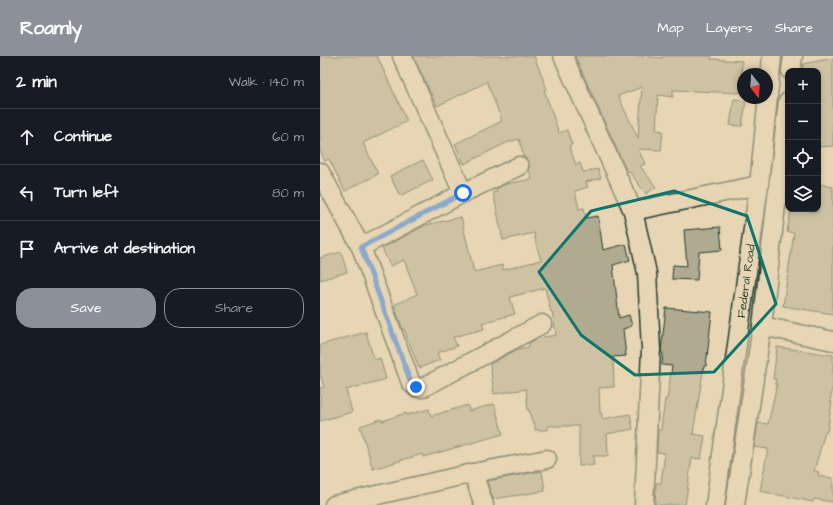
<!DOCTYPE html>
<meta charset="utf-8">
<style>
body{margin:0;font-family:"Architects Daughter",sans-serif;background:#20242c;color:#f1f3f6}
.controls{position:absolute;right:12px;top:12px;display:grid;overflow:hidden;border-radius:8px;box-shadow:0 2px 6px #0003}
.controls button{width:36px;height:36px;display:grid;place-items:center;padding:0;border:0;border-bottom:1px solid #363941;background:#171b24;color:#f1f3f6;font:20px sans-serif}
.compass{position:absolute;left:417px;top:12px;width:36px;height:36px;border-radius:50%;background:#171b24;box-shadow:0 2px 6px #0003;rotate:163deg}
.stop{position:absolute;width:12px;height:12px;margin:-9px;border:3px solid #1a73e8;border-radius:50%;background:#fff}
.stop.end{background:#1a73e8;border-color:#fff;box-shadow:0 1px 4px #0008}
.list{margin:0;padding:0;list-style:none}
h2{display:flex;justify-content:space-between;align-items:center;height:52px;margin:0;padding:0 16px;font-size:17px}
h2 small{font-size:13px;font-weight:400;color:#9ea1a6}
.list li{display:grid;grid-template-columns:26px 1fr auto;gap:12px;align-items:center;box-sizing:border-box;height:56px;padding:0 16px;border-top:1px solid #363941}
.list b{display:block;font-size:15px;white-space:nowrap}
.list em{font-size:13px;font-style:normal;color:#9ea1a6}
.actions{display:flex;gap:8px;padding:12px 16px}
.actions a{flex:1;padding:9px 0;border:1px solid #8c9099;border-radius:16px;text-align:center;font-size:14px;color:#8c9099}
.actions .main{background:#8c9099;color:#fff}
.icon{flex:none;width:22px;height:22px;fill:none;stroke:currentColor;stroke-width:2;stroke-linecap:round;stroke-linejoin:round}
.map{position:relative;flex:none;width:513px;height:449px;overflow:hidden}
header{display:flex;align-items:center;gap:24px;box-sizing:border-box;height:56px;padding:0 20px;background:#8c9099;color:#fff}
header strong{font-size:19px}
nav{display:flex;gap:22px;margin-inline-start:auto;font-size:14px}
main{display:flex}
aside{flex:1;background:#171b24}
.map>svg:first-child{display:block}
.building{fill:#b0ab90;stroke:#1f3d34;fill-rule:evenodd}
.lines{fill:none;stroke-linecap:round;stroke-linejoin:round}
.minor-casing{stroke:#1f3d34;stroke-width:21}
.minor{stroke:#e7d5b3;stroke-width:18}
.route{stroke:#1a73e8;stroke-width:5}
.marked{fill:none;stroke:#0f766e;stroke-width:3;stroke-linejoin:round}
.labels{text-anchor:middle;stroke-width:3.5;stroke-linejoin:round;paint-order:stroke}
.street-label{font-size:12px;fill:#1f3d34;stroke:#e7d5b3}
</style>
<header>
<strong>Roamly</strong>
<nav><a>Map</a><a>Layers</a><a>Share</a></nav>
</header>
<main>
<aside>
<h2>2 min<small>Walk · 140 m</small></h2>
<ul class="list">
<li><svg class="icon" aria-label="ahead" viewBox="0 0 24 24"><path d="M12 20V5M6 11l6-6 6 6"/></svg><div><b>Continue</b></div><em>60 m</em></li>
<li><svg class="icon" aria-label="left" viewBox="0 0 24 24"><path d="M17 20v-9H6M10 6l-5 5 5 5"/></svg><div><b>Turn left</b></div><em>80 m</em></li>
<li><svg class="icon" aria-label="arrive" viewBox="0 0 24 24"><path d="M6 21V4h12l-3 4 3 4H6"/></svg><div><b>Arrive at destination</b></div></li>
</ul>
<div class="actions"><a class="main">Save</a><a>Share</a></div>
</aside>
<div class="map">
<svg width="513" height="449" viewBox="0 0 513 449">
<rect width="100%" height="100%" fill="#e7d5b3"/>
<filter id="ink" filterUnits="userSpaceOnUse"><feTurbulence type="fractalNoise" baseFrequency=".025" numOctaves="2"/><feDisplacementMap in="SourceGraphic" scale="8" xChannelSelector="R" yChannelSelector="G"/><feConvolveMatrix kernelMatrix="1 2 1 2 8 2 1 2 1" color-interpolation-filters="sRGB"/></filter>
<g filter="url(#ink)">
<g class="building">
<polygon points="0,0 57,0 87,65 43,87 58,118 25,135 9,103 5,105 0,95"/>
<polygon points="93,0 214,0 227,33 224,34 239,77 247,74 252,89 249,90 256,109 260,107 263,116 278,113 281,122 266,126 268,131 255,135 259,153 264,152 266,162 278,160 283,194 306,188 310,204 293,209 299,262 309,259 312,270 303,273 306,300 293,301 294,331 279,332 280,357 282,357 282,363 310,358 313,373 287,378 288,400 273,400 274,409 259,410 259,370 228,370 228,374 215,374 215,367 212,367 212,363 211,363 210,355 208,355 206,333 174,338 170,308 198,293 209,291 209,287 218,282 236,279 232,255 231,256 225,232 190,241 195,258 162,267 164,273 133,281 137,290 117,297 120,304 99,312 84,273 83,274 74,249 97,238 84,204 70,210 62,192 106,169 141,161 154,216 182,209 183,214 221,204 216,188 214,177 183,184 173,136 177,136 176,133 186,128 212,123 209,114 209,106 204,101 199,83 186,87 144,108 135,88 182,65 167,26 117,50"/>
<path d="M255 0H323L342 2V0H392L391 3 422 5 420 37 353 34V41L338 39 336 74 343 75 341 94 318 93 325 108 320 110 336 131 326 138 309 115 307 116ZM322 31 318 82 298 40Z"/>
<polygon points="513,2 513,90 498,91 498,15 482,15 483,8"/>
<polygon points="414,43 426,45 422,70 410,69"/>
<polygon points="103,104 113,124 80,140 70,120"/>
<polygon points="498,128 513,131 513,258 463,250 474,177 467,176 471,153 482,153 498,156"/>
<polygon points="400,171 402,194 379,196 377,224 352,223 353,209 367,210 364,174"/>
<polygon points="21,196 27,216 0,224 0,202"/>
<polygon points="346,252 392,256 386,310 384,310 373,378 385,380 381,403 372,402 365,449 335,449 336,427 341,427 345,397 337,396 338,374 341,374 345,343 347,343 352,310 342,309 343,297 341,297 341,295"/>
<polygon points="46,276 54,304 60,302 66,323 26,334 32,356 0,365 0,332 4,331 0,318 0,289"/>
<polygon points="457,291 513,299 513,329 510,346 512,346 507,376 505,376 494,415 499,416 498,420 513,422 513,446 494,443 493,446 440,435 448,393 434,391 438,367 448,368 457,328 455,328 456,323 453,323"/>
<polygon points="174,348 183,378 103,401 102,398 53,413 40,370 61,363 62,365 86,357 87,359 109,353 111,360 148,349 149,355"/>
<polygon points="222,415 225,435 173,443 167,425"/>
</g>
<g class="lines">
<defs>
<g id="minor">
<polyline points="82,0 143,137"/>
<polyline points="243,0 313,155 327,217 331,293 324,449"/>
<polyline points="471,15 473,0"/>
<polyline points="0,116 41,191 91,327 96,331 102,332 222,268"/>
<polyline points="313,155 439,129"/>
<polyline points="41,191 143,137 199,110"/>
<polyline points="442,270 513,285"/>
<polyline points="153,417 227,403"/>
<polyline points="14,449 153,417 164,449"/>
<path id="s1" d="M395 449 439 129 452 0"/>
<polyline points="415,449 442,270 468,46"/>
</g>
</defs>
<use href="#minor" class="minor-casing"/>
<use href="#minor" class="minor"/>
</g>
</g>
<g class="lines" filter="url(#ink)">
<polyline class="route" points="96,331 91,327 41,191 143,137"/>
</g>
<path d="M0 0H513V449H0ZM354 135 427 160 456 248 394 316 315 319 261 279 219 216 271 155Z" fill="#e7d5b3" fill-opacity=".55" fill-rule="evenodd"/>
<path class="marked" d="M354 135 427 160 456 248 394 316 315 319 261 279 219 216 271 155Z"/>
<g class="labels">
<g class="street-label">
<text dy="4" stroke="none"><textPath href="#s1" startOffset="226">Federal Road</textPath></text>
</g>
</g>
</svg>
<div class="controls">
<button>+</button>
<button>−</button>
<button><svg class="icon" aria-label="locate" viewBox="0 0 24 24"><circle cx="12" cy="12" r="6"/><path d="M12 2v4M12 18v4M2 12h4M18 12h4"/></svg></button>
<button><svg class="icon" aria-label="layers" viewBox="0 0 24 24"><path d="M12 4l9 5-9 5-9-5zM3 14l9 5 9-5"/></svg></button>
</div>
<svg class="compass" viewBox="-18 -18 36 36"><path d="M0-13l5 13h-10z" fill="#e53935"/><path d="M0 13l5-13h-10z" fill="#9ea1a6"/></svg>
<div class="stop" style="left:143px;top:137px"></div>
<div class="stop end" style="left:96px;top:331px"></div>
</div>
</main>
